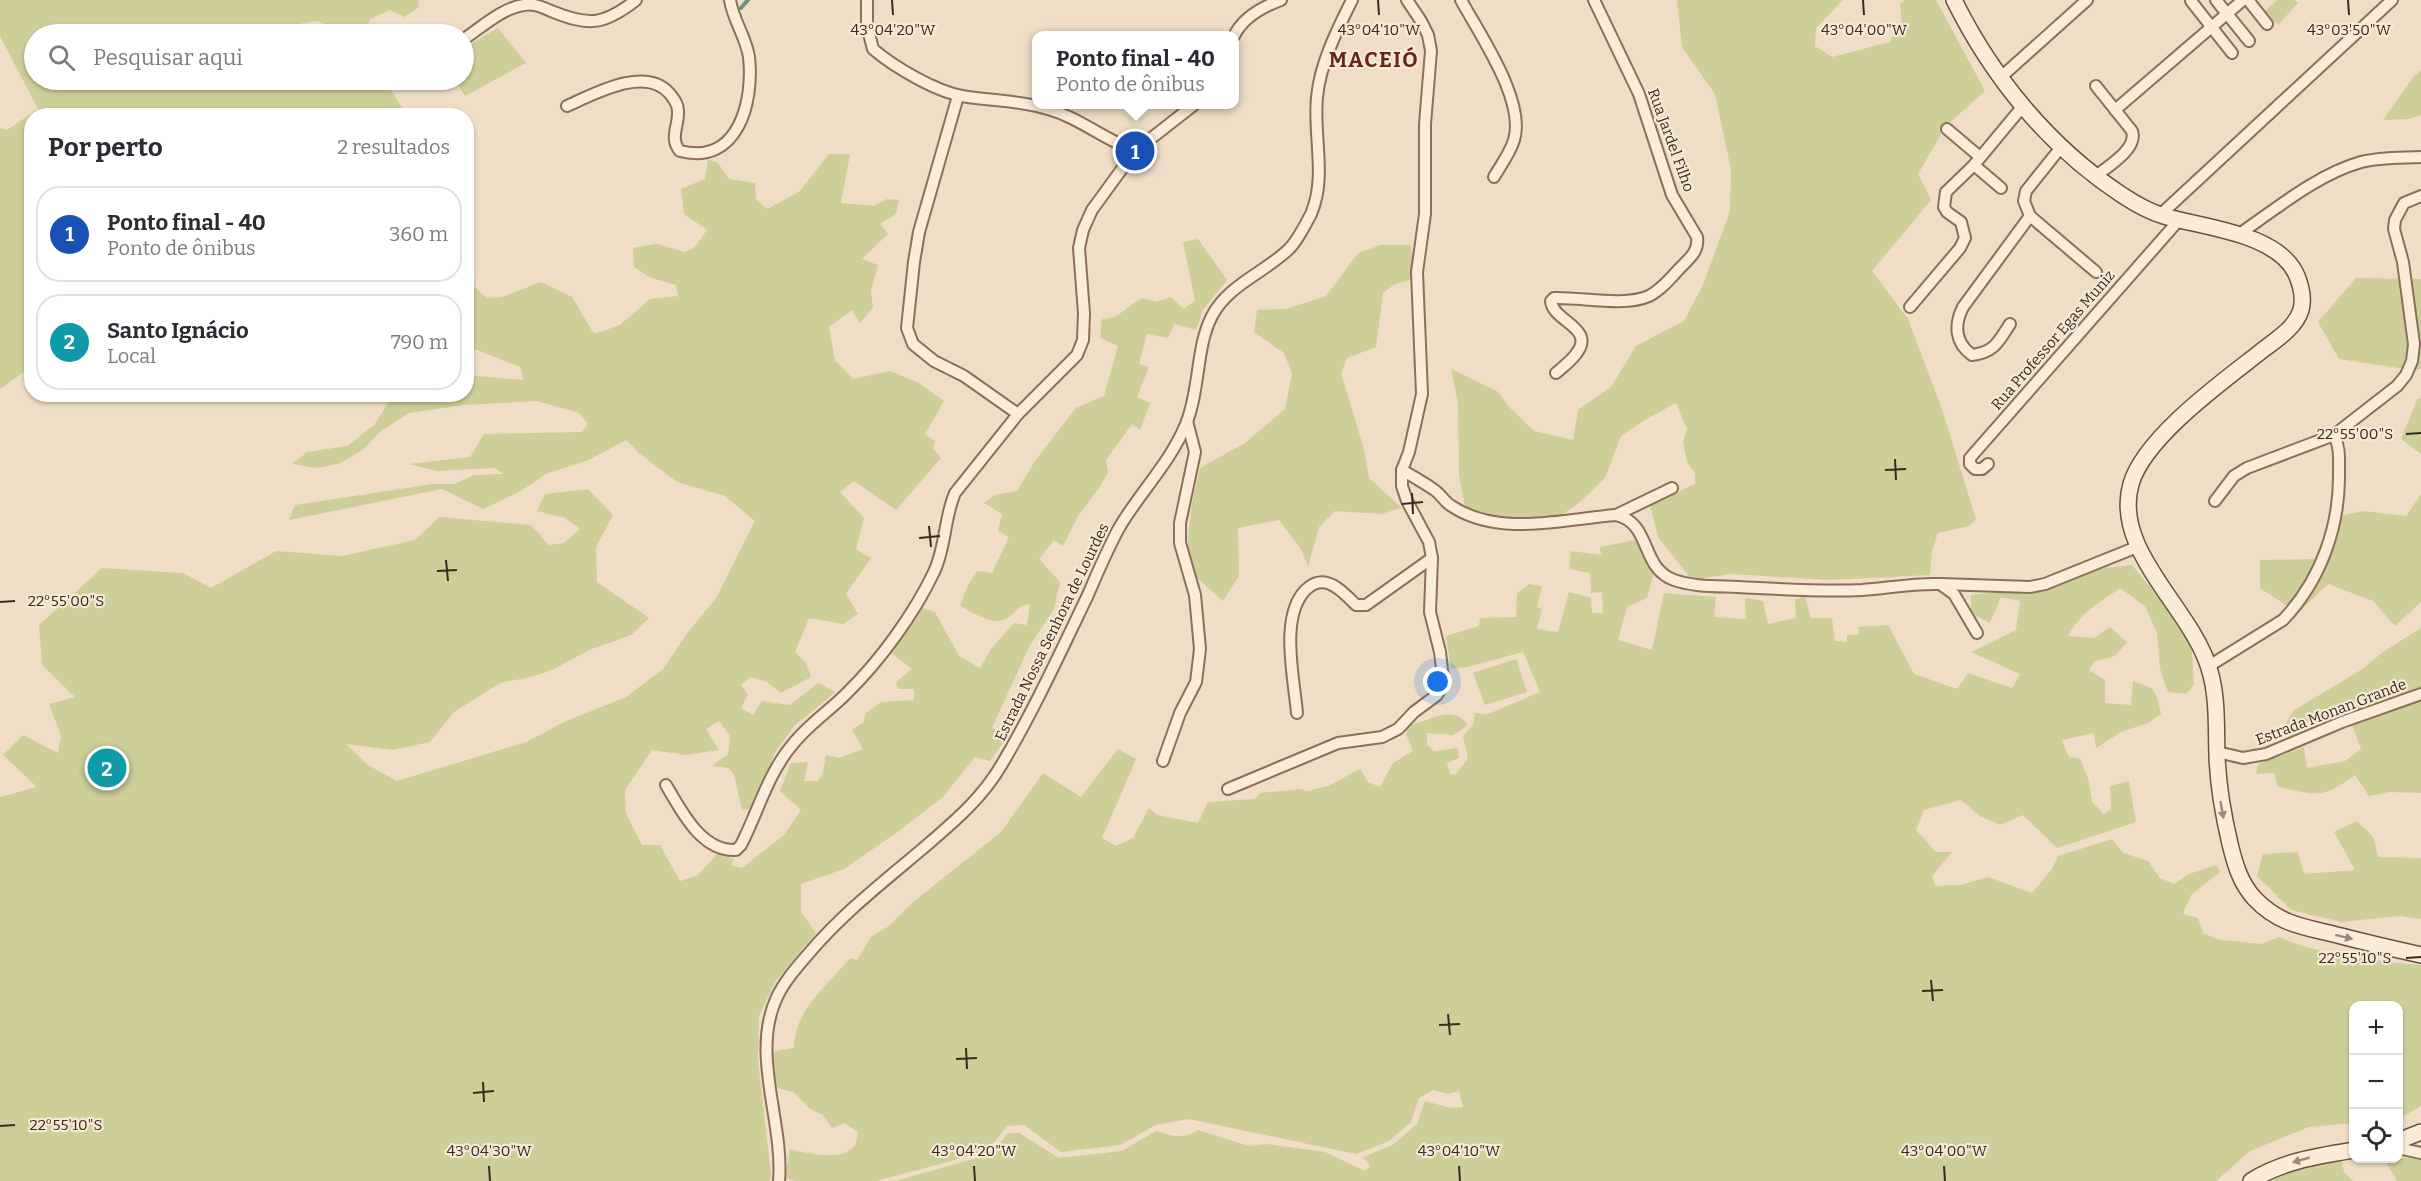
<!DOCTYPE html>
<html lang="pt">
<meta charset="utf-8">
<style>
body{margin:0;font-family:Bitter,serif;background:#f2f2f3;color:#2b2b33}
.controls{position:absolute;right:18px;bottom:18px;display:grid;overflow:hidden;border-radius:12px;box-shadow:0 2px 4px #0004}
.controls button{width:54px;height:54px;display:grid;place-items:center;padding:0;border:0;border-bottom:2px solid #e1e1e2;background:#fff;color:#2b2b33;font:30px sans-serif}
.you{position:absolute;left:1438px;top:682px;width:21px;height:21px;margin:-15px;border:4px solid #fff;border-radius:50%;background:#1a73e8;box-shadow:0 0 0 9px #1a73e833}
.badge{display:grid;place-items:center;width:39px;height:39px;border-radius:50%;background:#1a73e8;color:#fff;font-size:20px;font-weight:700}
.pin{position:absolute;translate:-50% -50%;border:3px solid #fff;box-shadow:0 2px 6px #0006}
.popup{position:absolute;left:1032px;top:31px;width:207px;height:78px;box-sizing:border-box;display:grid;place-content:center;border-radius:12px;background:#fff;filter:drop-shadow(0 2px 4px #0005);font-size:20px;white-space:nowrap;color:#7c7c81}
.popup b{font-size:22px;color:#2b2b33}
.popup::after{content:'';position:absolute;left:50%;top:100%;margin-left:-12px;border:12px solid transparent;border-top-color:#fff}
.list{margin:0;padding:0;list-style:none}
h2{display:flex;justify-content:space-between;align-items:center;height:78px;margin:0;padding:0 24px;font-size:26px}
h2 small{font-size:20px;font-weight:400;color:#7c7c81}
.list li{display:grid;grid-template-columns:39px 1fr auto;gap:18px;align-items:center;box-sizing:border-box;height:96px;margin:0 12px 12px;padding:0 12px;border:2px solid #e1e1e2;border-radius:24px}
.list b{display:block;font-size:22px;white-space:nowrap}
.list p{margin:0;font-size:20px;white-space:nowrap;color:#7c7c81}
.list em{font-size:20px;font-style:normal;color:#7c7c81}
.icon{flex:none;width:33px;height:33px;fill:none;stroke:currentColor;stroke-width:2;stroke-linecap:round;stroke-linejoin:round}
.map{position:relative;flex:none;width:2421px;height:1181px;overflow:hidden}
.search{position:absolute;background:#fff;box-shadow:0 2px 4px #0004;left:24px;top:24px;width:450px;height:66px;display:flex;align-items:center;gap:15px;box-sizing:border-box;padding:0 21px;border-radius:33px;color:#7c7c81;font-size:22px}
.panel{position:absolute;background:#fff;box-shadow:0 2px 4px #0004;left:24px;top:108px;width:450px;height:294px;border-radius:24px}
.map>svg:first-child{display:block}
.green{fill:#cdce98}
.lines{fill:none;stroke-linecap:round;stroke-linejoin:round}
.stream{stroke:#6d9184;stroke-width:4}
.minor-casing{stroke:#8b6f5a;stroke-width:14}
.secondary-casing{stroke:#6d503d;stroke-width:18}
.minor{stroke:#faecd8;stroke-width:10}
.secondary{stroke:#faecd8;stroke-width:15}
.oneway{fill:#9a8a7c}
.ticks{fill:none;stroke:#3a291f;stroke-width:2}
.labels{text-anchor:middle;stroke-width:4.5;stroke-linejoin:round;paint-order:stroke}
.street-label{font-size:15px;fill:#3a291f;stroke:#f6e9d5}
.district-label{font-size:21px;font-weight:bold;letter-spacing:1.5px;fill:#68251d;stroke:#f6e9d5}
.ticks-label{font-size:15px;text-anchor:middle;fill:#3a291f;stroke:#f6e9d5;stroke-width:4.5;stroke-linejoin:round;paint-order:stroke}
</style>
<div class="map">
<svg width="2421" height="1181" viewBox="0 0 2421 1181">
<rect width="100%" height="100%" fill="#efdec5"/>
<g class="green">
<path d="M0 0H418L419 7 404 17 390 10 370 19 365 34H347L318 21 297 24 312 34H34V80H380C394 89 397 103 408 115L32 116 31 367 0 389V128L7 130 38 109 0 36Z"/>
<polygon points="1677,0 1843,0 1816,28 1815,46 1832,57 1890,42 1902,21 1900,4 1905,0 1936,0 1985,91 1945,127 1918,174 1931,200 1872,271 1908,319 1942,409 1976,519 1969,526 1938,533 1932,551 1930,575 1827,580 1731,574 1692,580 1658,537 1650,505 1695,484 1695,473 1687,462 1683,442 1687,429 1676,403 1645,420 1621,436 1605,478 1580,502 1559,517 1505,522 1465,507 1459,475 1458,403 1451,369 1497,391 1511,409 1534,431 1573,440 1578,410 1611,387 1636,346 1684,321 1703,285 1730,211 1731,170 1715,94 1682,47"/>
<polygon points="2277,0 2295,0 2298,3 2278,25 2265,11"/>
<polygon points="498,28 526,63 465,96 455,80 464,80 464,48"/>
<polygon points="2421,70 2421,115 2410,119 2383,120 2414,76"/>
<path d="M829 154H850L841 203 873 206 887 199 899 200 896 214 880 224 888 234 862 259 878 265 871 291 873 308 860 323 852 310 829 327 835 360 853 379 890 371 919 383 944 401 925 434 935 441 933 448 941 458 896 510 854 481 840 492 864 518 856 549 871 558 846 594 858 614 843 624 809 618 795 652 806 663 811 677 781 693 767 682 750 677 741 685 748 695 741 708 753 715 762 701 790 705 818 683 836 692 794 726 774 754 767 779 756 808 742 810 734 774 728 768 712 766 728 754 730 736 719 721 706 729 719 750 686 755 652 750 625 790 626 813 642 845H660L680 881 697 876 718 853 734 859 731 865 742 868 784 835 801 810 780 791 791 763 808 762 804 781H818L823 772 826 755 839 758 863 749 852 730 864 722 865 714 881 702 914 700V689H898L896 682 912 669 890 652 922 608 935 612 959 656 980 668 991 649 1014 623 1027 625 1030 604C1019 606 1018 609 1010 616 996 629 974 613 960 606L967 587 977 571 992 573 1009 537 998 531 1002 514 984 503 995 495 1017 491 1035 461 1076 408 1104 396 1118 346 1100 338 1102 319C1121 319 1126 305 1143 298L1156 302 1171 297 1183 309 1195 301 1183 242 1198 239 1227 280 1203 310 1196 330 1174 324 1168 338 1147 334 1139 364 1149 367 1137 397 1150 403 1140 430 1132 424 1106 460 1108 473 1099 488 1078 516 1063 546 1054 540 1039 559 1060 582 1054 609 1029 647 992 728 1008 736 990 761 975 757 943 797 896 833 844 869 801 884V912L816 933 775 982 759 1016 758 1060 771 1176 769 1181H0V797L37 787 3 755 23 735 58 753 61 736 49 704 75 697 42 665 39 625 102 568 183 573 211 588 276 551 342 556 415 540 439 517 531 525 549 545 564 543 580 529 565 518 537 511 545 494 588 489 613 515 596 547 597 582 649 618 631 635 589 650 554 669 531 677 500 683 454 712 430 742 392 750 346 744 368 765 397 781 526 742 566 721 626 697 663 669 688 632 716 598 755 521 725 496 677 482 640 454 626 440 589 460 546 474 521 491 483 509 442 489 289 520 295 505 433 484H455L474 475 504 474 494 468 437 471 409 464 470 457 484 434 582 432 588 424 579 413 537 401 465 405 409 413 381 431 363 450 338 464 317 468 292 464 307 452 347 446 374 425 389 402 413 395 466 394 467 375 524 380 520 367 467 346V280L487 298 502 297 541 282 572 297 594 334 620 325 650 299 678 296 676 285 651 278 634 267 633 248 657 244 685 252 695 247 707 230 684 214 681 189 705 179 708 159 718 163 729 179 755 183 756 199 767 209 799 192Z"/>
<polygon points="1381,245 1411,245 1414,279 1395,284 1383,293 1376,347 1347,358 1341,373 1364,449 1369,478 1402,508 1381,514 1335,511 1319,527 1308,567 1301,549 1279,520 1238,528 1239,576 1223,601 1185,567 1192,502 1200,468 1245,443 1285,409 1292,373 1284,353 1254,332 1257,310 1286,309 1326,296 1358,253"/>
<polygon points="2356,278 2421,279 2421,369 2412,370 2339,359 2318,322"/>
<polygon points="2418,398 2421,399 2421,454 2401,439"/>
<polygon points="2421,494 2421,602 2395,626 2373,601 2328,584 2298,613 2260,588 2260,560 2320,559 2344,515 2364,511 2406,516"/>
<path d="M1636 540 1654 572 1647 598 1627 607 1618 640 1652 650 1664 593 1716 597 1714 617 1746 619 1745 598 1763 601 1768 624 1796 618 1795 599 1805 597 1811 618H1832L1835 641 1847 642V635L1859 634 1858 627 1888 625 1914 674 1957 689 1968 673 2012 688 2020 674 1971 652 2016 630 2020 601 2001 597 1990 623 1971 613V595L2020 590 2086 570 2132 565 2191 637 2194 684 2186 694 2168 692 2160 669 2157 633 2145 606 2120 588C2099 603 2080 613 2068 636L2094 638 2110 627 2127 642 2115 656 2095 661 2089 670 2105 680V703L2131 705 2133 681 2152 688 2158 700 2161 714 2148 723 2121 732 2096 748 2094 733 2062 740 2069 757 2080 759 2088 778 2092 802 2104 814 2111 809 2110 786 2129 781 2136 822 2057 848 2023 815 2000 825 1980 816 1961 800 1924 810 1916 830 1936 852H1952L1932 876 1935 886 1961 885 1988 877 2032 893 2052 869 2058 856 2112 839 2123 853 2148 861 2160 878 2174 884 2189 874 2216 865 2220 872 2191 895 2183 914 2198 918 2203 933 2220 940 2262 944 2279 937C2322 956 2374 960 2421 965V1106L2404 1116 2399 1117 2398 1006H2354L2353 1123 2309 1127 2250 1151 2216 1181H895L991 1154 1007 1134 1019 1133 1059 1158 1122 1151 1156 1131C1172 1136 1183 1140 1198 1130L1249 1146 1267 1144 1325 1152 1365 1171 1370 1166 1366 1160 1362 1158 1394 1144 1417 1124 1425 1101 1451 1108 1463 1107 1459 1091 1448 1094 1433 1090 1419 1098 1411 1122 1389 1141 1356 1154 1189 1119 1156 1125 1120 1145 1061 1152 1024 1125 1007 1126 988 1150 944 1163 876 1181H796L785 1178 790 1149C805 1153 844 1162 854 1146 857 1143 857 1136 858 1132L844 1123 832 1128 823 1115 810 1109 793 1092 777 1088 770 1052 794 1048C795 1008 827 987 850 958L857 960 871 937 889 926 913 902 1001 832 1043 773 1081 797 1118 749 1136 759 1102 838 1116 846 1133 838 1149 808 1157 815 1198 823 1208 802 1255 799 1260 793 1299 789 1307 791 1328 786 1360 769 1368 782 1380 787 1393 763 1413 751 1406 734 1408 725C1431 722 1452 703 1468 725L1453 735 1427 733V744L1434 751 1458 748 1459 758 1447 763 1450 774 1455 775 1468 758 1463 736 1473 725 1475 713 1488 714 1540 692 1523 652 1467 667 1451 669 1446 636 1479 626 1480 618 1516 617 1517 594 1529 584 1542 586 1537 607 1542 609 1537 629 1558 632 1569 592 1591 598 1592 613H1603L1602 592 1591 593 1590 573 1569 569 1571 551 1601 555 1600 547Z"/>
<polygon points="2421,628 2421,688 2376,706 2284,727 2293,711 2361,670 2383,652"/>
<polygon points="1516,659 1527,692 1485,705 1473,673"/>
<path d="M2421 699V793L2389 792 2369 796 2355 775C2321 800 2318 795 2278 787L2274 773 2256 774 2258 764 2304 747 2307 768 2345 761 2361 749 2352 725Z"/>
<polygon points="2357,821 2374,838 2378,857 2421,858 2421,919 2400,916 2341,922 2291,910 2257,876 2263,854 2298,852 2304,874 2355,870 2334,832"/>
<polygon points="2421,1155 2421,1181 2397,1181 2386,1162"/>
<polygon points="2341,1157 2344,1172 2353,1181 2273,1181 2283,1175"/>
</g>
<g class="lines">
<polyline class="stream" points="741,8 748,0"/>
<defs>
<g id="minor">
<path d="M867 0V26L873 49C894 67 935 91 962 96 989 101 1018 100 1044 108 1077 116 1103 139 1135 151"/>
<path d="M1461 0C1480 35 1526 101 1514 140 1510 153 1501 165 1494 177"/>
<polyline points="2216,0 2249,41"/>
<polyline points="2248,0 2267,24"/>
<polyline points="2191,1 2232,53"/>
<path d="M1234 36C1243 17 1262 7 1281 0"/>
<path d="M464 39C482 27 502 8 524 5 533 3 542 7 551 11 588 26 603 26 636 0"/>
<polyline points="2000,78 2087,0"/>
<polyline points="958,96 919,232 914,262 907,328 913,344 934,361 964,376 1018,414"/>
<path d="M567 106C594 94 646 65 670 94 674 99 678 104 678 111 679 125 669 139 680 151 738 166 754 102 749 57 746 37 733 20 730 0"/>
<polyline points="2115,110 2243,0"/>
<polyline points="1947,129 1980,157"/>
<polyline points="2062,146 2026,191 2024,201 2030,216 2096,272"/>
<polyline points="1974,165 2001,188"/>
<path d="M2096 176C2108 166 2138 149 2132 131L2096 86"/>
<polyline points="2160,215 2392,0"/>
<path d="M2238 235C2276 209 2316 175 2361 162 2381 157 2401 158 2421 157"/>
<polyline points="1910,307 1960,248 1965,238 1961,222 1947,212 1944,207 1946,192 1974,165 2023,106"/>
<path d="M2010 324C1998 342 1995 352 1972 355 1955 343 1954 325 1963 307L2030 216"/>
<path d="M1556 373C1563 367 1571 361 1576 354 1597 328 1552 321 1551 301L1554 298C1582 297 1624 307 1649 296 1661 290 1671 278 1680 268 1690 258 1699 251 1697 237L1672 195 1639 94 1594 0"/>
<polyline points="1988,464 1982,469 1975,469 1970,464 1970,458 2179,220"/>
<path d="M1402 470C1412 476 1423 482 1433 489 1440 493 1444 501 1450 505 1497 538 1564 519 1616 515 1652 523 1640 568 1674 580 1694 587 1717 586 1738 587 1779 589 1821 592 1862 590 1889 588 1914 583 1940 584L1954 594 1977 633"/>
<polyline points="2215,501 2234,476 2247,468 2334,435 2397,386 2406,375 2412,361 2414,344 2403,262 2394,229 2395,220 2404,203 2421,196"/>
<polyline points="1616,515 1672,488"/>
<polyline points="1941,584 2030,587 2045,584 2137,547"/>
<path d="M2209 666 2283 620C2321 580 2340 526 2339 472 2339 458 2340 447 2334 435"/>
<path d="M1297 713C1294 678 1278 611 1309 587 1327 573 1344 593 1356 605H1366L1432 558"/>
<polyline points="2217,752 2243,758 2266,754 2342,722 2421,694"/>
<polyline points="1163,761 1180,713 1196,682 1200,649 1195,595 1180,543 1180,523 1195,452 1187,421"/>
<path d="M666 785C681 810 701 852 736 850L741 845C758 812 768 773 793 744 808 725 829 711 846 694 880 661 914 614 934 572 946 547 944 518 955 493L1018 414 1077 355 1083 340 1084 313 1079 248 1083 230 1092 210 1135 151 1195 104"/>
<polyline points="1228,789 1338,743 1382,737 1398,729 1414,712 1437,695 1441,688 1443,678 1440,652 1430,612 1432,558 1429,542 1407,501 1402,486 1402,470 1409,452 1422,394 1417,272 1425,214 1425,124 1431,51 1428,35 1421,21 1407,0"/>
<polyline points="2398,1148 2421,1153"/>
<path d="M779 1181C784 1121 750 1054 777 997 785 980 798 966 810 952 844 912 887 879 927 845 956 820 983 797 1002 764 1034 710 1060 653 1087 597 1097 574 1107 550 1119 528 1140 492 1170 463 1186 424 1200 390 1196 346 1212 316 1228 285 1264 273 1289 249 1298 240 1305 225 1311 214 1327 177 1313 136 1317 97 1320 64 1337 30 1352 0"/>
</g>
<g id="secondary">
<path d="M1954 0C1992 77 2049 147 2122 195 2134 203 2150 212 2164 216 2204 228 2279 233 2297 276 2301 286 2304 299 2301 310 2295 329 2274 341 2259 353 2222 382 2144 438 2131 484 2112 550 2191 608 2209 668 2218 697 2216 726 2217 756 2218 786 2223 814 2230 844 2235 864 2240 883 2255 899 2281 926 2307 927 2341 936 2368 943 2394 949 2421 955"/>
<polyline points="2398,1141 2421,1132"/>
<path d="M2251 1181C2283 1161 2317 1156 2354 1150"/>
</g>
</defs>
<use href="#minor" class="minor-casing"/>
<use href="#secondary" class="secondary-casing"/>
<use href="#minor" class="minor"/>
<use href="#secondary" class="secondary"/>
</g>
<defs><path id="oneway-solid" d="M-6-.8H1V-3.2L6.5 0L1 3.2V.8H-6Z" transform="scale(1.5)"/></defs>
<g class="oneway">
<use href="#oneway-solid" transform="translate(2222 810) rotate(80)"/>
<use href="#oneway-solid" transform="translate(2344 937) rotate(14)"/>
<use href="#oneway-solid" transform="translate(2301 1160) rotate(164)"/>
</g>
<path class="ticks" d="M892 0 893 15M1378 0 1379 15M1863 0 1864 15M2348 0 2349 15M2406 434 2421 433M1895 459 1896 480M1885 470 1906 469M1412 493 1413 514M1402 504 1423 502M929 526 931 547M919 538 940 536M446 560 448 581M437 571 457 570M0 602 15 601M2406 958 2421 957M1931 980 1933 1001M1922 991 1943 990M1448 1014 1450 1035M1439 1025 1460 1024M966 1048 967 1069M956 1059 977 1058M483 1082 484 1102M473 1093 494 1091M0 1126 15 1125M489 1166 490 1181M974 1166 975 1181M1459 1166 1460 1181M1944 1166 1945 1181"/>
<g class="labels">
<g class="street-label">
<text transform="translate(1671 140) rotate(70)" y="5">Rua Jardel Filho</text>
<text transform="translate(2053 340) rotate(-49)" y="5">Rua Professor Egas Muniz</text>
<text transform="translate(1052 632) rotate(-64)" y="5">Estrada Nossa Senhora de Lourdes</text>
<text transform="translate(2331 712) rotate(-21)" y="5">Estrada Monan Grande</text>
</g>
<g class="district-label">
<text x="1374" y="67">MACEIÓ</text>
</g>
</g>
<g class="ticks-label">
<text x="893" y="35">43°04'20"W</text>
<text x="1379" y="35">43°04'10"W</text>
<text x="1864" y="35">43°04'00"W</text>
<text x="2349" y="35">43°03'50"W</text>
<text x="2355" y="439">22°55'00"S</text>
<text x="66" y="606">22°55'00"S</text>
<text x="2355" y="963">22°55'10"S</text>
<text x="66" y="1130">22°55'10"S</text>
<text x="489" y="1156">43°04'30"W</text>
<text x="974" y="1156">43°04'20"W</text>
<text x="1459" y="1156">43°04'10"W</text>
<text x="1944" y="1156">43°04'00"W</text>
</g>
</svg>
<div class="controls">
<button>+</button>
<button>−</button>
<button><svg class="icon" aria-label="locate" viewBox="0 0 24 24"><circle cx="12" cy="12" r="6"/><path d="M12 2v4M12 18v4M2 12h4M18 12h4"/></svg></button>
</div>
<div class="you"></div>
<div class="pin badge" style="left:1135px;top:151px;background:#1a4fb4">1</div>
<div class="popup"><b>Ponto final - 40</b>Ponto de ônibus</div>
<div class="pin badge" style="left:107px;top:768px;background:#0f9aa8">2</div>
<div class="search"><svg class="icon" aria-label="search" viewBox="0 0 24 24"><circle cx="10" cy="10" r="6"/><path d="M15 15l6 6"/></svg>Pesquisar aqui</div>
<section class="panel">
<h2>Por perto<small>2 resultados</small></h2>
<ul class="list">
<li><span class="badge" style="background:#1a4fb4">1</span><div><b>Ponto final - 40</b><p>Ponto de ônibus</p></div><em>360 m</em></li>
<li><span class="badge" style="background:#0f9aa8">2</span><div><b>Santo Ignácio</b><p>Local</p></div><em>790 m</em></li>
</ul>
</section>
</div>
